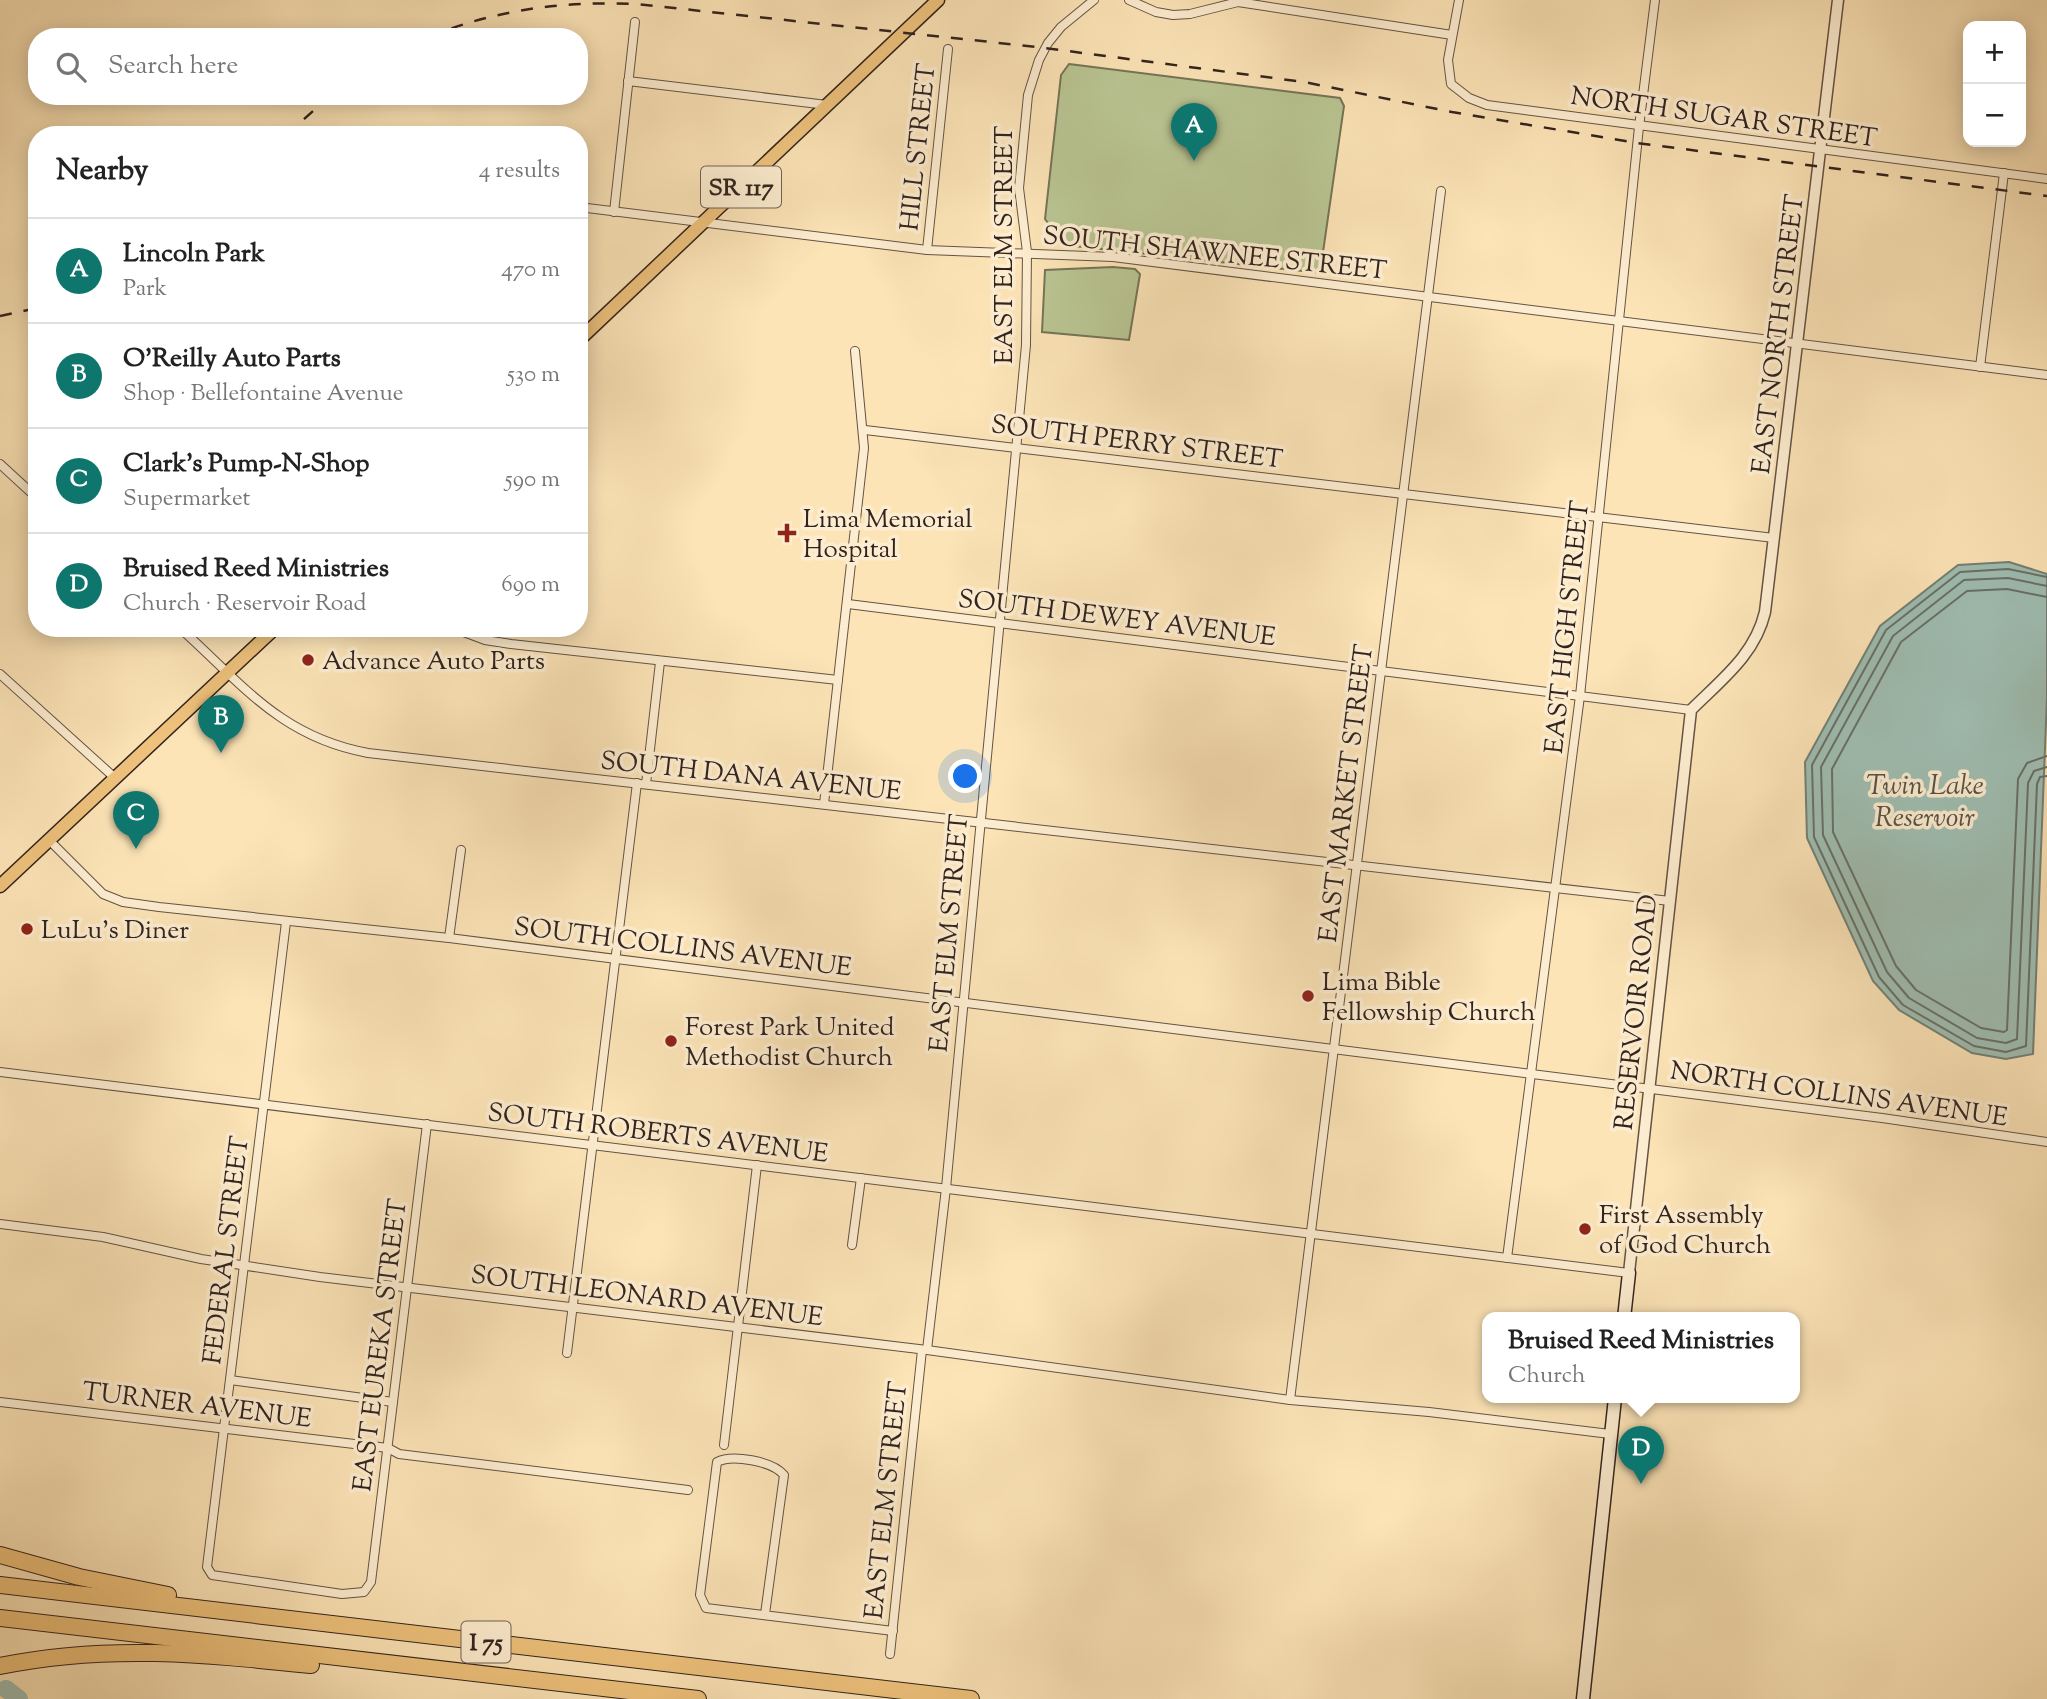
<!DOCTYPE html>
<meta charset="utf-8">
<style>
body{margin:0;font-family:"Sorts Mill Goudy",serif;background:#f6f6f6;color:#222}
.controls{position:absolute;right:21px;top:21px;display:grid;overflow:hidden;border-radius:14px;box-shadow:0 4px 18px #0003}
.controls button{width:63px;height:63px;display:grid;place-items:center;padding:0;border:0;border-bottom:2px solid #e0e0e0;background:#fff;color:#222;font:35px sans-serif}
.you{position:absolute;left:966px;top:777px;width:24px;height:24px;margin:-18px;border:5px solid #fff;border-radius:50%;background:#1a73e8;box-shadow:0 0 0 10px #1a73e833}
.badge{display:grid;place-items:center;width:46px;height:46px;border-radius:50%;background:#0f766e;color:#fff;font-size:23px;font-weight:700}
.pin{position:absolute;translate:-50% -58px;filter:drop-shadow(0 2px 4px #0008)}
.pin::after{content:'';position:absolute;top:37px;width:24px;height:21px;background:inherit;clip-path:polygon(0 0,100% 0,50% 100%)}
.popup{position:absolute;left:1482px;top:1312px;width:318px;height:91px;box-sizing:border-box;display:grid;place-content:center;border-radius:14px;background:#fff;filter:drop-shadow(0 2px 5px #0005);font-size:23px;white-space:nowrap;color:#767676}
.popup b{font-size:26px;color:#222}
.popup::after{content:'';position:absolute;left:50%;top:100%;margin-left:-14px;border:14px solid transparent;border-top-color:#fff}
.list{margin:0;padding:0;list-style:none}
h2{display:flex;justify-content:space-between;align-items:center;height:91px;margin:0;padding:0 28px;font-size:30px}
h2 small{font-size:23px;font-weight:400;color:#767676}
.list li{display:grid;grid-template-columns:46px 1fr auto;gap:21px;align-items:center;box-sizing:border-box;height:105px;padding:0 28px;border-top:2px solid #e0e0e0}
.list b{display:block;font-size:26px;white-space:nowrap}
.list p{margin:0;font-size:23px;white-space:nowrap;color:#767676}
.list em{font-size:23px;font-style:normal;color:#767676}
.icon{flex:none;width:38px;height:38px;fill:none;stroke:currentColor;stroke-width:2;stroke-linecap:round;stroke-linejoin:round}
.map{position:relative;flex:none;width:2047px;height:1699px;overflow:hidden}
.search{position:absolute;background:#fff;box-shadow:0 4px 18px #0003;left:28px;top:28px;width:560px;height:77px;display:flex;align-items:center;gap:18px;box-sizing:border-box;padding:0 24px;border-radius:28px;color:#767676;font-size:26px}
.panel{position:absolute;background:#fff;box-shadow:0 4px 18px #0003;left:28px;top:126px;width:560px;height:511px;border-radius:28px}
.map>svg:first-child{display:block}
.green{fill:#b9c593;stroke:#767458;stroke-width:2}
.water{fill:#9fbeb2;stroke:#738077;stroke-width:2}
.lines{fill:none;stroke-linecap:round;stroke-linejoin:round}
.shore{stroke:#687068;stroke-width:2}
.river{stroke:#9fbeb2;stroke-width:18}
.minor-casing{stroke:#645344;stroke-width:10}
.tertiary-casing{stroke:#645344;stroke-width:13}
.secondary-casing{stroke:#32231e;stroke-width:15}
.primary-casing{stroke:#32231e;stroke-width:15}
.motorway-casing{stroke:#32231e;stroke-width:18}
.minor{stroke:#fdedd0;stroke-width:8}
.tertiary{stroke:#fdedd0;stroke-width:10}
.secondary{stroke:#fdedd0;stroke-width:12}
.primary{stroke:#eec27c;stroke-width:12}
.motorway{stroke:#eec27c;stroke-width:16}
.rail{stroke:#32231e;stroke-width:2.5;stroke-dasharray:12 12;stroke-linecap:butt}
.poi-dot{fill:#8f2418;stroke:#fdedd0;stroke-width:2.5}
.labels{text-anchor:middle;stroke-width:7;stroke-linejoin:round;paint-order:stroke}
.shield{fill:#fdedd0;stroke:#6f6053;stroke-width:2}
.shield-label{font-size:24px;font-weight:bold;fill:#32231e}
.street-label{font-size:26px;fill:#32231e;stroke:#fdedd0}
.poi-label{font-size:26px;fill:#32231e;stroke:#fdedd0;text-anchor:start}
.water-label{font-size:28px;font-style:italic;fill:#53524a;stroke:#fdedd0}
</style>
<div class="map">
<svg width="2047" height="1699" viewBox="0 0 2047 1699">
<rect width="100%" height="100%" fill="#fce4b7"/>
<filter id="stains"><feTurbulence type="fractalNoise" baseFrequency=".00286" numOctaves="4"/><feColorMatrix values="0 0 0 0 .2 0 0 0 0 .09 0 0 0 0 .02 0 0 0 .5 -.17"/></filter>
<radialGradient id="worn" r=".72"><stop offset=".6" stop-color="#630" stop-opacity="0"/><stop offset="1" stop-color="#630" stop-opacity=".3"/></radialGradient>
<g class="green">
<polygon points="1069,64 1340,98 1344,106 1320,273 1065,245 1045,219 1061,75"/>
<polygon points="1113,267 1135,269 1140,274 1129,340 1042,332 1045,270"/>
</g>
<polygon class="water" points="2009,562 2047,574 2047,697 2033,1054 2006,1059 1972,1053 1899,1010 1873,981 1807,838 1805,762 1880,626 1958,565"/>
<g class="lines">
<g class="shore">
<polyline points="2047,577 2008,569 1960,572 1886,630 1812,765 1814,837 1879,977 1903,1005 1974,1046 2006,1052 2026,1046 2037,784 2040,777 2047,776"/>
<polyline points="2047,586 2008,578 1964,580 1893,636 1821,767 1823,835 1887,972 1909,998 1977,1038 2006,1043 2017,1039 2028,783 2034,771 2047,767"/>
<polyline points="2047,597 2007,589 1967,591 1901,642 1832,769 1833,832 1896,966 1916,990 1981,1028 2004,1032 2007,1030 2018,779 2027,763 2047,756"/>
</g>
<polyline class="river" points="6,1689 19,1699"/>
<defs>
<g id="minor">
<polyline points="1129,0 1156,12 1173,15 1190,14 1238,2 1452,35"/>
<polyline points="1459,0 1448,60 1451,84 1469,98 1487,105 2047,179"/>
<polyline points="628,81 827,105"/>
<polyline points="579,207 927,250 1113,257 2047,375"/>
<polyline points="614,212 635,22"/>
<polyline points="927,250 948,49"/>
<polyline points="1980,367 2004,173"/>
<polyline points="865,430 1774,538"/>
<polyline points="0,464 37,498"/>
<polyline points="848,604 1691,710"/>
<path d="M180 628C243 685 281 737 368 753L1670 901"/>
<polyline points="453,628 485,640 511,644 838,680"/>
<polyline points="0,674 115,778"/>
<polyline points="646,784 660,662"/>
<polyline points="824,804 864,448 855,351"/>
<polyline points="50,841 103,894 123,902 159,907 449,938 1882,1118 2047,1142"/>
<polyline points="286,922 207,1567 212,1575 342,1594 364,1592 371,1582 427,1124"/>
<polyline points="449,938 461,850"/>
<polyline points="0,1072 1629,1273"/>
<polyline points="0,1224 103,1237 201,1259 320,1277 927,1350 1290,1400 1429,1412 1610,1434"/>
<polyline points="852,1245 861,1178"/>
<polyline points="1507,1258 1580,696 1639,127 1655,0"/>
<polyline points="927,1350 946,1188 1026,345 1027,252 1019,188 1028,95 1039,60 1048,43 1061,27 1094,0"/>
<polyline points="567,1353 637,783"/>
<polyline points="230,1380 393,1402"/>
<polyline points="1290,1400 1441,191"/>
<polyline points="0,1402 388,1448 399,1454 688,1490"/>
<polyline points="724,1445 757,1165"/>
<path d="M765 1614 784 1475C772 1461 732 1454 717 1462L700 1595 706 1608 893 1631"/>
<polyline points="890,1654 922,1350"/>
</g>
<path id="tertiary" d="M1629 1273 1691 710C1721 680 1755 655 1765 612L1838 0"/>
<g id="secondary">
<polyline points="1624,1318 1629,1273"/>
<polyline points="1583,1699 1615,1398"/>
</g>
<g id="primary">
<polyline points="579,340 938,0"/>
<polyline points="0,886 275,628"/>
</g>
<g id="motorway">
<polyline points="0,1555 79,1577 168,1595"/>
<polyline points="0,1585 971,1699"/>
<polyline points="0,1618 698,1699"/>
<path d="M0 1666C107 1644 204 1654 311 1665"/>
</g>
</defs>
<use href="#minor" class="minor-casing"/>
<use href="#tertiary" class="tertiary-casing"/>
<use href="#secondary" class="secondary-casing"/>
<use href="#primary" class="primary-casing"/>
<use href="#motorway" class="motorway-casing"/>
<use href="#minor" class="minor"/>
<use href="#tertiary" class="tertiary"/>
<use href="#secondary" class="secondary"/>
<use href="#primary" class="primary"/>
<use href="#motorway" class="motorway"/>
<g class="rail">
<path d="M429 37C497 9 564 1 636 4L1037 47 1304 82 1452 112 1637 143 2047 196"/>
<polyline points="286,135 330,96"/>
<polyline points="0,316 37,308"/>
</g>
</g>
<g class="poi-dot">
<path d="M783.5 522.5h7v7h7v7h-7v7h-7v-7h-7v-7h7z"/>
<circle cx="308" cy="660" r="7"/>
<circle cx="27" cy="929" r="7"/>
<circle cx="1308" cy="996" r="7"/>
<circle cx="671" cy="1041" r="7"/>
<circle cx="1585" cy="1229" r="7"/>
</g>
<g class="labels">
<g class="shield">
<rect x="701" y="166.5" width="80" height="41" rx="5"/>
<rect x="461.5" y="1621.5" width="49" height="41" rx="5"/>
</g>
<g class="shield-label">
<text x="741" y="195">SR 117</text>
<text x="486" y="1650">I 75</text>
</g>
<g class="street-label">
<text transform="translate(1724 116) rotate(8)" y="9">NORTH SUGAR STREET</text>
<text transform="translate(917 147) rotate(-84)" y="9">HILL STREET</text>
<text transform="translate(1003 245) rotate(-90)" y="9">EAST ELM STREET</text>
<text transform="translate(1215 252) rotate(6)" y="9">SOUTH SHAWNEE STREET</text>
<text transform="translate(1777 334) rotate(-83)" y="9">EAST NORTH STREET</text>
<text transform="translate(1137 441) rotate(7)" y="9">SOUTH PERRY STREET</text>
<text transform="translate(1117 617) rotate(7)" y="9">SOUTH DEWEY AVENUE</text>
<text transform="translate(1566 627) rotate(-84)" y="9">EAST HIGH STREET</text>
<text transform="translate(751 775) rotate(6)" y="9">SOUTH DANA AVENUE</text>
<text transform="translate(1345 793) rotate(-83)" y="9">EAST MARKET STREET</text>
<text transform="translate(948 933) rotate(-85)" y="9">EAST ELM STREET</text>
<text transform="translate(683 946) rotate(7)" y="9">SOUTH COLLINS AVENUE</text>
<text transform="translate(1635 1012) rotate(-84)" y="9">RESERVOIR ROAD</text>
<text transform="translate(1839 1093) rotate(8)" y="9">NORTH COLLINS AVENUE</text>
<text transform="translate(658 1132) rotate(7)" y="9">SOUTH ROBERTS AVENUE</text>
<text transform="translate(225 1250) rotate(-83)" y="9">FEDERAL STREET</text>
<text transform="translate(647 1295) rotate(7)" y="9">SOUTH LEONARD AVENUE</text>
<text transform="translate(379 1345) rotate(-83)" y="9">EAST EUREKA STREET</text>
<text transform="translate(197 1404) rotate(7)" y="9">TURNER AVENUE</text>
<text transform="translate(885 1500) rotate(-84)" y="9">EAST ELM STREET</text>
</g>
<g class="poi-label">
<text x="803" y="527">Lima Memorial<tspan x="803" dy="30">Hospital</tspan></text>
<text x="322" y="669">Advance Auto Parts</text>
<text x="41" y="938">LuLu's Diner</text>
<text x="1322" y="990">Lima Bible<tspan x="1322" dy="30">Fellowship Church</tspan></text>
<text x="685" y="1035">Forest Park United<tspan x="685" dy="30">Methodist Church</tspan></text>
<text x="1599" y="1223">First Assembly<tspan x="1599" dy="30">of God Church</tspan></text>
</g>
<g class="water-label">
<text x="1925" y="794">Twin Lake<tspan x="1925" dy="32">Reservoir</tspan></text>
</g>
</g>
<rect width="100%" height="100%" filter="url(#stains)"/>
<rect width="100%" height="100%" fill="url(#worn)"/>
</svg>
<div class="controls">
<button>+</button>
<button>−</button>
</div>
<div class="you"></div>
<div class="pin badge" style="left:1194px;top:161px">A</div>
<div class="pin badge" style="left:221px;top:753px">B</div>
<div class="pin badge" style="left:136px;top:849px">C</div>
<div class="pin badge" style="left:1641px;top:1484px">D</div>
<div class="popup"><b>Bruised Reed Ministries</b>Church</div>
<div class="search"><svg class="icon" aria-label="search" viewBox="0 0 24 24"><circle cx="10" cy="10" r="6"/><path d="M15 15l6 6"/></svg>Search here</div>
<section class="panel">
<h2>Nearby<small>4 results</small></h2>
<ul class="list">
<li><span class="badge">A</span><div><b>Lincoln Park</b><p>Park</p></div><em>470 m</em></li>
<li><span class="badge">B</span><div><b>O'Reilly Auto Parts</b><p>Shop · Bellefontaine Avenue</p></div><em>530 m</em></li>
<li><span class="badge">C</span><div><b>Clark's Pump-N-Shop</b><p>Supermarket</p></div><em>590 m</em></li>
<li><span class="badge">D</span><div><b>Bruised Reed Ministries</b><p>Church · Reservoir Road</p></div><em>690 m</em></li>
</ul>
</section>
</div>
